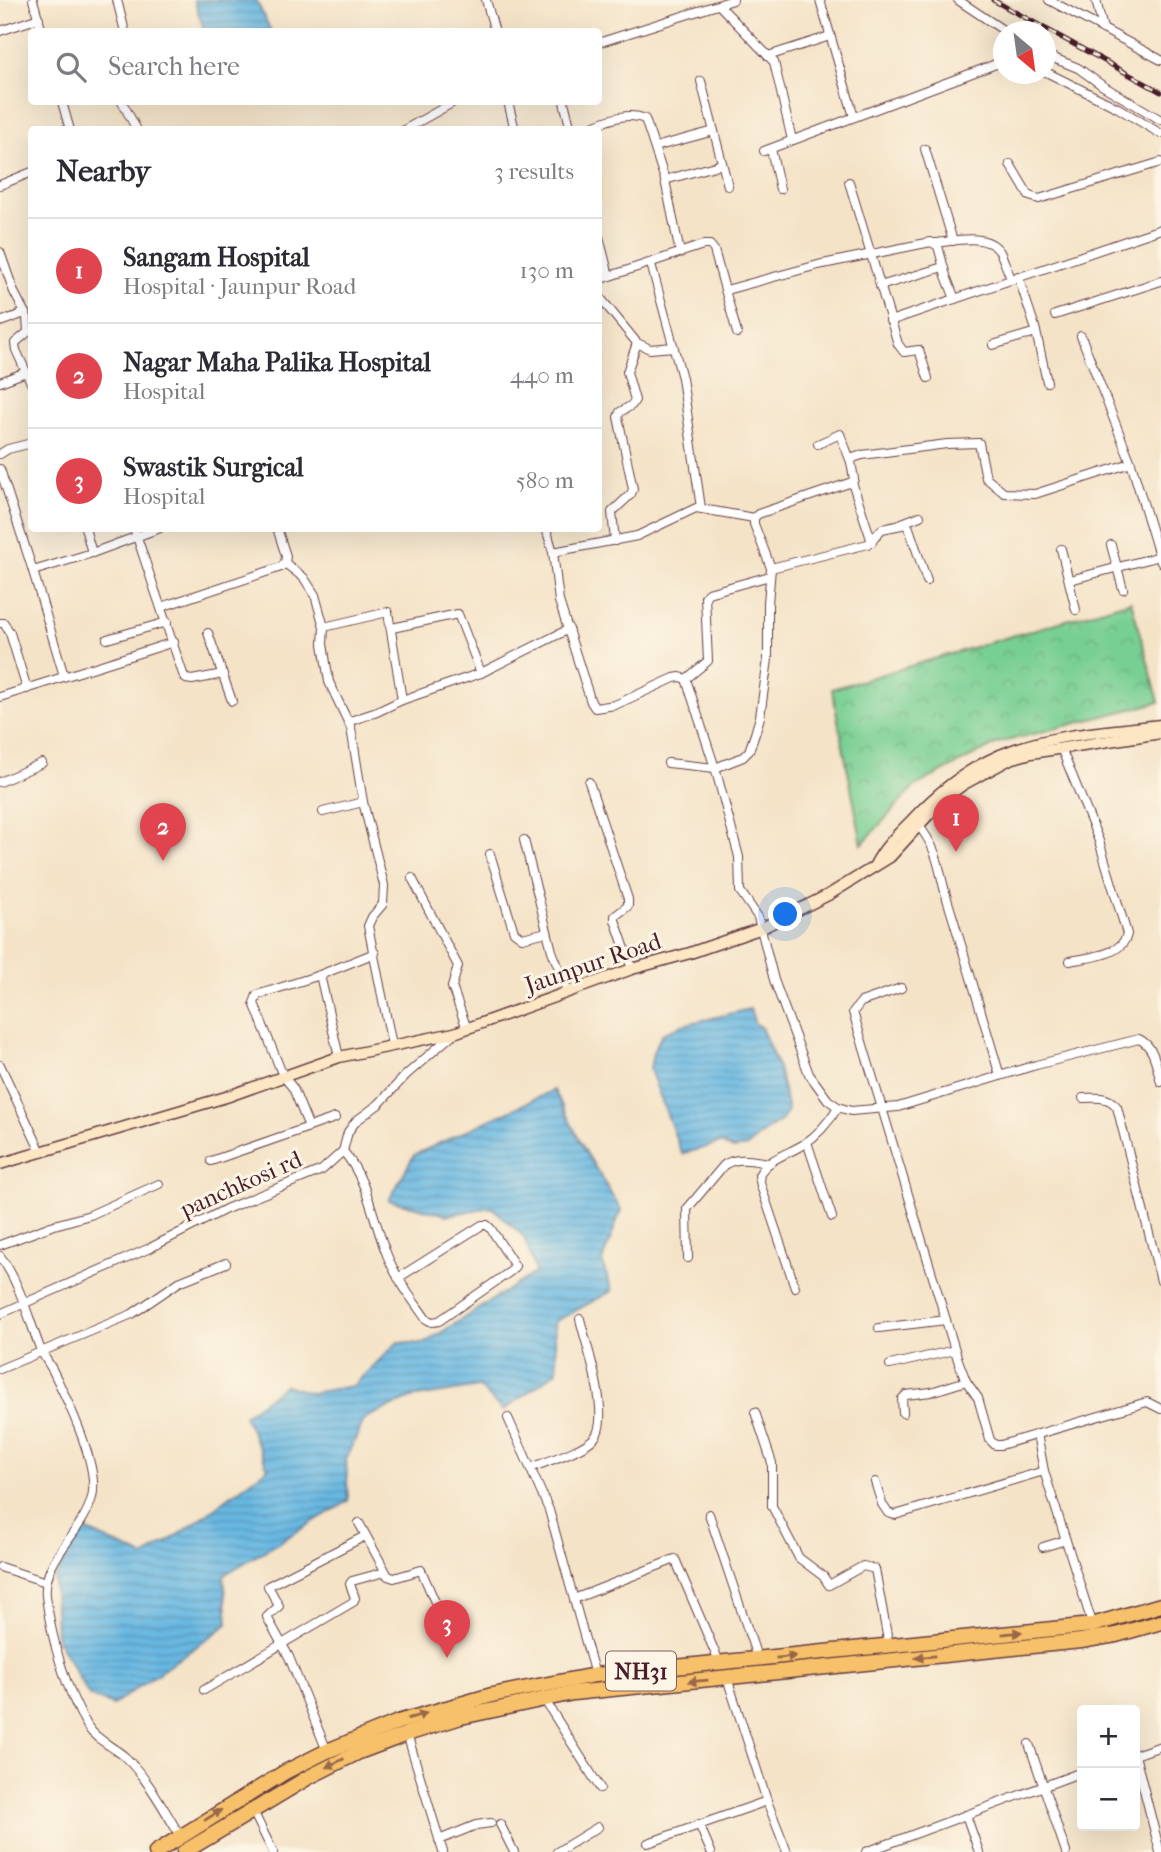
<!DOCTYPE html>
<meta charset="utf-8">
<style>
body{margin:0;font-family:"IM FELL French Canon",serif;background:#f2f2f3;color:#2b2b33}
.controls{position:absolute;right:21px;bottom:21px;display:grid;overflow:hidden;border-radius:7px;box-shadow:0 7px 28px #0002}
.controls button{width:63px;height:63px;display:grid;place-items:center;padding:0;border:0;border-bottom:2px solid #e1e1e2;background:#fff;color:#2b2b33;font:35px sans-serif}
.compass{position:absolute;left:993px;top:21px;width:63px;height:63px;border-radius:50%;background:#fff;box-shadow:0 7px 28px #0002;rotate:151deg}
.you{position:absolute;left:786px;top:915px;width:24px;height:24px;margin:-18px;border:5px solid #fff;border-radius:50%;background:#1a73e8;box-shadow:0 0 0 10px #1a73e833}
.badge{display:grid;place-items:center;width:46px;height:46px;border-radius:50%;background:#1f6fb2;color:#fff;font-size:23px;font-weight:700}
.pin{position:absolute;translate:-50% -58px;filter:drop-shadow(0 2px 4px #0008)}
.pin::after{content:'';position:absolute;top:37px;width:24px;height:21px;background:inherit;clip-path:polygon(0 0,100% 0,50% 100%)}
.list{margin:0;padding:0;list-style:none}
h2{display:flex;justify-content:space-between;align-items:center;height:91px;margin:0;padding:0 28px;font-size:30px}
h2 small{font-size:23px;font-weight:400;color:#7c7c81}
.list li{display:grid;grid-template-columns:46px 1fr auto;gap:21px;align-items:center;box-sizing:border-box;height:105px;padding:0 28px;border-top:2px solid #e1e1e2}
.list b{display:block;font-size:26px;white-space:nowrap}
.list p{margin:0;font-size:23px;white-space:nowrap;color:#7c7c81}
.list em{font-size:23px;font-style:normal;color:#7c7c81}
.icon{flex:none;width:38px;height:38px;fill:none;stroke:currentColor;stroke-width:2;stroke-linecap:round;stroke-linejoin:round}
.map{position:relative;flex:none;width:1161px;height:1852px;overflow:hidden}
.search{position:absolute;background:#fff;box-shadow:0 7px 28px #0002;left:28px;top:28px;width:574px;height:77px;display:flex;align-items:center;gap:18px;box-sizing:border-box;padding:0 24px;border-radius:7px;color:#7c7c81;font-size:26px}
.panel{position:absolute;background:#fff;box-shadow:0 7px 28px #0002;left:28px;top:126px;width:574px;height:406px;border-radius:7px}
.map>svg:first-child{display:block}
.park{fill:url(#park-crowns);stroke:#61775f;stroke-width:2}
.water{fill:url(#water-rules);stroke:#586c86;stroke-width:2}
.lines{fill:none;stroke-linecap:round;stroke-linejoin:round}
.street-casing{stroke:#643c42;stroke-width:10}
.secondary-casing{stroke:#643c42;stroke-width:13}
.highway-casing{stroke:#643c42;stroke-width:17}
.street{stroke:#fff;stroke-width:8}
.secondary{stroke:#fce6c4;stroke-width:10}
.highway{stroke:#f7c06b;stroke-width:14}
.rail-casing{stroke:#4a1f2b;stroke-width:5}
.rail{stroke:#fcf5e5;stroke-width:2.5;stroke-dasharray:8;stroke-linecap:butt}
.oneway{fill:#986748}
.labels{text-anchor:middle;stroke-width:6;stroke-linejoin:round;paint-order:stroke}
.shield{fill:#fcf5e5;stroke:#7f5f63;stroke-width:2}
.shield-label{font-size:23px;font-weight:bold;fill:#4a1f2b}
.street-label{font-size:24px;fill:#4a1f2b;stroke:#fcf5e5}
</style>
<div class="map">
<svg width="1161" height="1852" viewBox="0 0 1161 1852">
<defs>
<pattern id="park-crowns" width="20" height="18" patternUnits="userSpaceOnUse" patternTransform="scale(1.75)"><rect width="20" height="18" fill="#78cf93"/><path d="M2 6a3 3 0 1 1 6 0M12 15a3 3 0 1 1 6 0" fill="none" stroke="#69b17f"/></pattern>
<pattern id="water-rules" width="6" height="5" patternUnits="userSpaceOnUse" patternTransform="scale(1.75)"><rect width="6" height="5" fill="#67b8e2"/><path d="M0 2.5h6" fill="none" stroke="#5795b7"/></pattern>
</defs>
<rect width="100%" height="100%" fill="#fcf5e5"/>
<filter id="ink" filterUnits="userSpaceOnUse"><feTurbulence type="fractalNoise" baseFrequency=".0143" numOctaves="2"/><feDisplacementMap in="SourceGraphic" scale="14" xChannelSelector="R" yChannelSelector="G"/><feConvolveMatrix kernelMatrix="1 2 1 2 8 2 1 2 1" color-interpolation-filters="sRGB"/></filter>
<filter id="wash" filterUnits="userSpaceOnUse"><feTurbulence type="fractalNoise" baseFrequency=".00686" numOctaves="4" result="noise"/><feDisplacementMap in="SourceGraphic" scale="28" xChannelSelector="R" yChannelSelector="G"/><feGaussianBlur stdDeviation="1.57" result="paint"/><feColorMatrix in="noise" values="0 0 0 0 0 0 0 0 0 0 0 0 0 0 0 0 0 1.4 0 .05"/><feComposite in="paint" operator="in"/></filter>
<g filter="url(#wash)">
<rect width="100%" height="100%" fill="#f4e3c7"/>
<polygon class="park" points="1131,601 1159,702 998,743 915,786 862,844 832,689"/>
<g class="water">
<polygon points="194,0 256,0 271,31 207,31 203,27"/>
<polygon points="750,1009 755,1024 761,1027 778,1068 788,1110 782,1120 761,1134 747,1147 733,1149 720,1143 682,1154 650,1070 653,1052 662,1034 683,1025"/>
<polygon points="554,1090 584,1149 621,1210 602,1262 612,1291 554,1322 557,1371 503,1411 479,1387 411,1398 365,1418 346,1459 348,1501 224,1575 228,1624 113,1705 89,1696 56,1637 54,1578 84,1529 144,1557 184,1531 268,1468 244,1415 285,1385 311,1393 353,1386 398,1342 423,1344 536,1272 524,1237 492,1207 447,1215 389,1200 414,1155"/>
</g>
</g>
<g filter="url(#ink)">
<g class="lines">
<defs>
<g id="street">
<polyline points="33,0 42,32"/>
<polyline points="117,0 125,32"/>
<polyline points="486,0 495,32"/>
<polyline points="820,0 854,117"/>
<polyline points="958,0 1006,32"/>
<polyline points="1049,0 1161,60"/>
<polyline points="1096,0 1103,29"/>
<polyline points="720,6 774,62 792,140"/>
<polyline points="0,31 39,18"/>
<polyline points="598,43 733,0"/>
<polyline points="1046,55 1078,68 1103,86 1161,120"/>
<polyline points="768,56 830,36"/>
<polyline points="1046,72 1118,108 1161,134"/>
<polyline points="701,81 728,186"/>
<polyline points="62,102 70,130"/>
<polyline points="122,102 137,130"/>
<polyline points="508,102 515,130"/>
<polyline points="564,102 571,130"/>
<polyline points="404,130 454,102"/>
<path d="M582 130C602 123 625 110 645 119L665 180 680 253"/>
<polyline points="655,147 714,131"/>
<polyline points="771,149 780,189"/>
<polyline points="925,149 953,241"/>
<polyline points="764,151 1004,61"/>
<polyline points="1010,164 1029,196 1039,199 1161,162"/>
<polyline points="665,180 722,164"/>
<polyline points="849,182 898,344 904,352 919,350 928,378"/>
<polyline points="0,185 32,172"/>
<polyline points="598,233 609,276"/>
<path d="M936 243C955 241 987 232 1000 252 1004 260 1007 270 1011 278"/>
<polyline points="0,252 14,292 27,317 28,332 15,343 16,350 32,385"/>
<polyline points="651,264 682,378 701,508"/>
<polyline points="1018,276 1035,327 1047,382"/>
<polyline points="598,280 703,245 710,245 714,250 737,333"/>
<polyline points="880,286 943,267"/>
<polyline points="726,290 818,265 931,242 938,246 946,276 955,299"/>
<polyline points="598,295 637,343 650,349 674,347"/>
<polyline points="1055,315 1161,281"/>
<polyline points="890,321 1161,229"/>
<polyline points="0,322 25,313"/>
<polyline points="1081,336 1131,463 1161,562"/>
<polyline points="993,345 1036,332"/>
<polyline points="0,382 26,372"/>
<polyline points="818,444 840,434 851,462"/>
<polyline points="0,454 8,449 32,443"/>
<polyline points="0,469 33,571 64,676"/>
<polyline points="852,482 872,542"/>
<polyline points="902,523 920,516"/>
<polyline points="85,528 92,553"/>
<polyline points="134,528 183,674 186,679 192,680 223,674"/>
<path d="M546 528 553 552 559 601 591 702 595 708 615 705 674 678 680 677 686 679 716 771 739 857 740 891 758 917 774 980 809 1074 828 1100 838 1107 851 1111 898 1107 1036 1065 1139 1039C1155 1047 1156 1065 1161 1082"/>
<polyline points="615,541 612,512 631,494 633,489 618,417 620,412 632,405 635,400 627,372 637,343"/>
<polyline points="1111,545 1123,589"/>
<polyline points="1061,549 1076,610"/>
<polyline points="553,552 637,536 696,508 754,518"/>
<polyline points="285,563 304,578 315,595 324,627 323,644 329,682 351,728 363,802 384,885 383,904 372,917 368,926 392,1045"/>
<polyline points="771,568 868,544 882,529 906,524 909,528 927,581"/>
<polyline points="33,571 92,553 160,528"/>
<polyline points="1070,580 1160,556"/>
<polyline points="161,607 281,567 285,563 286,556 277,528"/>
<polyline points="0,623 4,623 10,633 27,689"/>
<polyline points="324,627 388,612 402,700"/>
<polyline points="392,628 458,614 481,673 569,629"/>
<polyline points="208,633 232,701"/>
<polyline points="107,639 167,622"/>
<polyline points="686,679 708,661 705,597 708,593 770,576"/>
<polyline points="0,697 174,642"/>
<polyline points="350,721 377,712 402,700 481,673"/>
<path d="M1061 748 1099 841 1127 934C1122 956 1089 957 1070 961"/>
<polyline points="668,763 715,768 743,757 749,751 755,734 760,717 768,659 768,603 771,568 754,524 754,518 758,514 852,482 854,479 851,462 853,458 862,455 947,444 979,443 986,478 1004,493 1035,494 1131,463"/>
<polyline points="0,782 42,763"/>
<polyline points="589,782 628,899 628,906 615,916 615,920 632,969"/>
<polyline points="323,812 363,802"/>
<path d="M917 823C941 854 937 867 948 902 966 960 983 1018 1000 1076"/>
<polyline points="524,840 552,951 568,991"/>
<polyline points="490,854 514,932 522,938 547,932"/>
<polyline points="412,878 458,966 452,987 467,1029"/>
<polyline points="320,975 339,1057"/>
<polyline points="901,988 861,1002 853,1012 958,1360 966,1381 978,1398 990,1440 995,1445 1001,1445 1147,1402 1161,1409"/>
<polyline points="0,1065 41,1152"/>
<path d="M1083 1098C1096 1098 1108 1095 1117 1107L1161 1281"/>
<polyline points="309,1127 293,1088 283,1076 254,1003 257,995 320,975 375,953"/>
<polyline points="807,1142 832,1217"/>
<path d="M343 1151C368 1180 373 1220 387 1255 396 1278 412 1299 426 1319L432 1322 439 1321 511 1271 515 1266 491 1229 487 1225H482L398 1278"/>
<polyline points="211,1161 335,1118"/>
<polyline points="0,1245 51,1226 90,1215 159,1184"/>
<path d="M0 1256C20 1283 28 1317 40 1348 43 1356 49 1363 53 1371 67 1399 100 1467 92 1497 84 1532 42 1558 46 1596 51 1638 66 1692 88 1727 96 1740 114 1747 125 1757 148 1779 164 1809 180 1836"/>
<path d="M688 1258 687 1209 724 1165C738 1156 754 1161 769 1163"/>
<path d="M795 1287 761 1186 759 1175C768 1158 789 1154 804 1144 819 1134 829 1122 838 1107"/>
<polyline points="0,1314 150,1248 226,1209 322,1170 343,1151 348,1132 356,1121 379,1104 406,1075 452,1035"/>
<polyline points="879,1328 946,1320"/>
<polyline points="890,1365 955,1350"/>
<polyline points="0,1369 132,1314 179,1282 226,1263"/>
<polyline points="755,1412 772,1463 772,1506 799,1558 823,1576 829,1585 863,1566 875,1569 889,1646"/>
<polyline points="903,1413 902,1399 906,1395 931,1392 966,1381"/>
<polyline points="508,1418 549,1510 595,1675"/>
<polyline points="1037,1434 1044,1471 1093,1626"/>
<path d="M531 1468C547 1461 584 1450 595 1437 611 1416 586 1344 580 1319"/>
<polyline points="875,1482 882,1504 888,1513 895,1515 1044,1471"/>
<polyline points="709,1514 758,1660"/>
<polyline points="359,1523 388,1576 394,1578 421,1570 442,1618"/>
<polyline points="1043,1547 1066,1540"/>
<polyline points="0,1567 46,1582"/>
<polyline points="574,1599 675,1559 720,1664"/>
<polyline points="727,1678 767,1801 787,1852"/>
<polyline points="204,1690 353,1602 355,1598 350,1584 352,1581 385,1572"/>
<polyline points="544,1699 600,1788"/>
<polyline points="407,1734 443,1852"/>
<polyline points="1029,1744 1066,1852"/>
<polyline points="327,1751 289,1657 267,1617 279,1606 268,1586 365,1536"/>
<polyline points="1135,1755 1160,1852"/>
<polyline points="1135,1755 1161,1746"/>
<polyline points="252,1809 273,1852"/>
<polyline points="966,1815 979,1852"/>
<polyline points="500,1824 514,1852"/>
<polyline points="699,1824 711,1852"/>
<polyline points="439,1840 476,1825 491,1823"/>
<polyline points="648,1843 767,1801"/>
<polyline points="557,1852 598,1827"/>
<polyline points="866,1852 1082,1772"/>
</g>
<g id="secondary">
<path d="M875 865C884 847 898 834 912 820 988 737 1056 737 1161 725"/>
<polyline points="0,1164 226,1097 339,1057 454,1033 632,969 690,953 762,928 830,894 890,857 942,800 964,784 1010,759 1031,753 1161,733"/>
</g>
<g id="highway">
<polyline points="156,1852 285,1772 327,1751 398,1722 492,1695 595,1675 1092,1625 1161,1605"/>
<polyline points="184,1852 309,1777 359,1752 407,1734 461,1717 573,1693 1081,1641 1116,1635 1161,1622"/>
</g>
</defs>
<use href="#street" class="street-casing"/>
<use href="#secondary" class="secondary-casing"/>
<use href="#highway" class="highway-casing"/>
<use href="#street" class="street"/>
<use href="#secondary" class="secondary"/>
<use href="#highway" class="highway"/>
<defs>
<polyline id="rail" points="993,0 1161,92"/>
</defs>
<use href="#rail" class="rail-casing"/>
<use href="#rail" class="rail"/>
</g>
<defs><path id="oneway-solid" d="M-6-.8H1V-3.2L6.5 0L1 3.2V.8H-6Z" transform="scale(1.75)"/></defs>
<g class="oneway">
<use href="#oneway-solid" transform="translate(1012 1633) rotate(-6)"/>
<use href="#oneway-solid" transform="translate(786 1657) rotate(-6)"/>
<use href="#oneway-solid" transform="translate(925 1657) rotate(174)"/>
<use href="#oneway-solid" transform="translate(698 1681) rotate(175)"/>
<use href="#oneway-solid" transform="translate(417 1716) rotate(-16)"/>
<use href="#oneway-solid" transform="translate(335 1763) rotate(154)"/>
<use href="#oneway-solid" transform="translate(213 1815) rotate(-32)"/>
</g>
</g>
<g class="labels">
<rect class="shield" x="606" y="1651.5" width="70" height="39" rx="5"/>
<g class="shield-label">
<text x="641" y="1679">NH31</text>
</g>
<g class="street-label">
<text transform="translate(593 963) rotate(-19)" y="8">Jaunpur Road</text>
<text transform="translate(241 1184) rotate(-24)" y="8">panchkosi rd</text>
</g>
</g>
</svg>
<div class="controls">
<button>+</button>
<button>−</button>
</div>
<svg class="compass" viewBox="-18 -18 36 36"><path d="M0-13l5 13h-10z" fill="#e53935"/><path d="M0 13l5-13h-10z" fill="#7c7c81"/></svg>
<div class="you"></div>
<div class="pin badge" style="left:956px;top:852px;background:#e0444e">1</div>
<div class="pin badge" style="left:163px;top:861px;background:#e0444e">2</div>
<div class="pin badge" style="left:447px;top:1658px;background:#e0444e">3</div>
<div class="search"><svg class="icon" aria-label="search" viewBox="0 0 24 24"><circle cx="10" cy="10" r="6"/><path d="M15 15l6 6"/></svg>Search here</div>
<section class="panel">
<h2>Nearby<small>3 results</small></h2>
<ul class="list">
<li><span class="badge" style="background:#e0444e">1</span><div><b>Sangam Hospital</b><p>Hospital · Jaunpur Road</p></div><em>130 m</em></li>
<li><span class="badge" style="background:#e0444e">2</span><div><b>Nagar Maha Palika Hospital</b><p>Hospital</p></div><em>440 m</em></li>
<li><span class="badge" style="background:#e0444e">3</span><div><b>Swastik Surgical</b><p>Hospital</p></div><em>580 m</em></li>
</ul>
</section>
</div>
